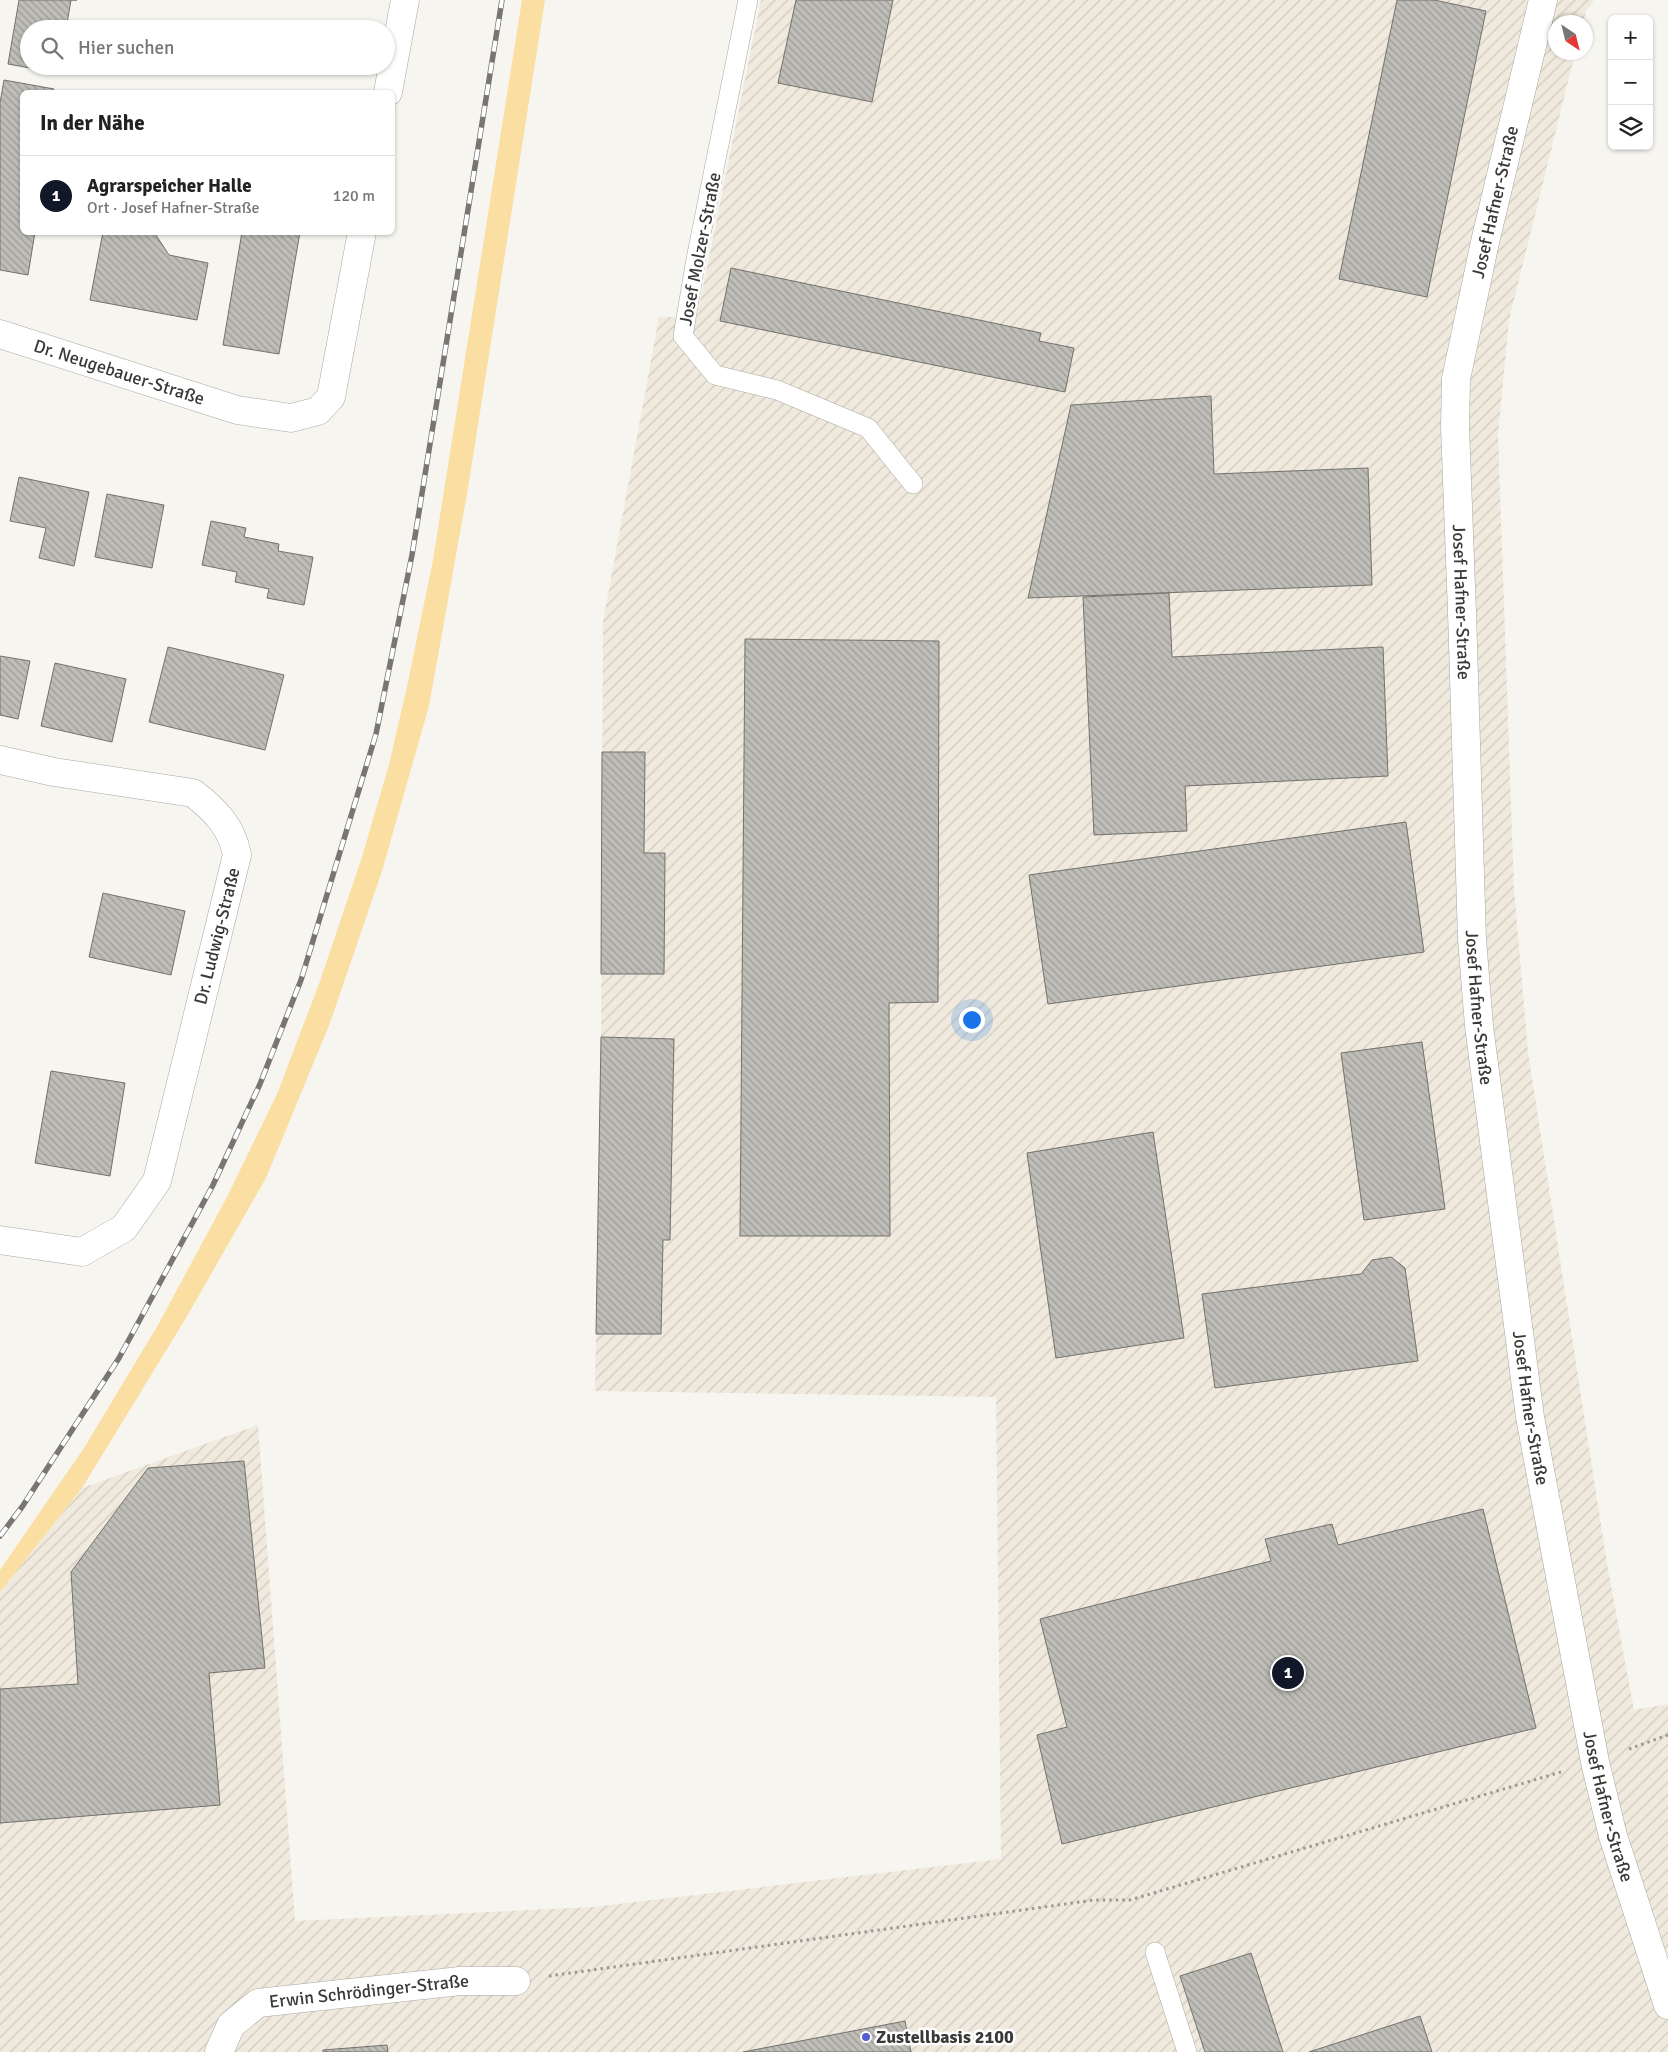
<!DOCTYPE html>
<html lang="de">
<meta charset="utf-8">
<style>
body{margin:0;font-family:Signika,sans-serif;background:#f6f6f6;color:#222}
.controls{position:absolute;right:15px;top:15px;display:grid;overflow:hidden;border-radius:8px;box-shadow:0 1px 4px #0004}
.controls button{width:45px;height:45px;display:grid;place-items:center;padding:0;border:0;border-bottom:1px solid #e0e0e0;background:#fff;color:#222;font:25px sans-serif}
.compass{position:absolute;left:1548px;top:15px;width:45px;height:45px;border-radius:50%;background:#fff;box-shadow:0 1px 4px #0004;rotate:145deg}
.you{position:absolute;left:971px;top:1019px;width:18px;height:18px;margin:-12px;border:4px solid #fff;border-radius:50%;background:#1a73e8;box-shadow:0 0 0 8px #1a73e833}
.badge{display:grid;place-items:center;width:32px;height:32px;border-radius:50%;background:#111827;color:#fff;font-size:16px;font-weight:700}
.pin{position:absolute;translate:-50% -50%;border:2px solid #fff;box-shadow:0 1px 5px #0006}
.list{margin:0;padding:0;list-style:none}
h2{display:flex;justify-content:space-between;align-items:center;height:65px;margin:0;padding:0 20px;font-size:21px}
h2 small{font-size:16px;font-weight:400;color:#767676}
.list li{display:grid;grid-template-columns:32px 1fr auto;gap:15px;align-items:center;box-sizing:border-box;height:80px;padding:0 20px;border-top:1px solid #e0e0e0}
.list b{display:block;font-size:19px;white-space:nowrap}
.list p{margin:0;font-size:16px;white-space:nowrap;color:#767676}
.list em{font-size:16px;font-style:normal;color:#767676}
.icon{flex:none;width:28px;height:28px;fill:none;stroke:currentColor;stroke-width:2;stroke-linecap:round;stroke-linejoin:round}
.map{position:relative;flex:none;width:1668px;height:2052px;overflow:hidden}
.search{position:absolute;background:#fff;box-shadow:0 1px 4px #0004;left:20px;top:20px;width:375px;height:55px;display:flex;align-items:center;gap:12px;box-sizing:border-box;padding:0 18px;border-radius:28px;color:#767676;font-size:19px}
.panel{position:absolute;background:#fff;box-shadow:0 1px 4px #0004;left:20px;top:90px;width:375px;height:145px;border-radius:8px}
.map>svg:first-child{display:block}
.industrial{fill:url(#industrial-furrows)}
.green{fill:#fbdea1}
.building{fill:url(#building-back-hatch);stroke:#73716c}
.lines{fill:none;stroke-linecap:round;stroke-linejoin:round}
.service-casing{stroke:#aaa8a3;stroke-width:20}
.minor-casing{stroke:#aaa8a3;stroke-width:29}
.path{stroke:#9a9895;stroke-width:3;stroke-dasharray:2.5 4;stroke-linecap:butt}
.service{stroke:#fff;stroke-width:19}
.minor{stroke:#fff;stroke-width:28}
.rail-casing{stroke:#777673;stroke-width:5.5}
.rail{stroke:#fff;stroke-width:4;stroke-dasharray:11;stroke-linecap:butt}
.poi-dot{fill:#555dd4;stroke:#fff;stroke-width:2}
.labels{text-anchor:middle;stroke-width:5;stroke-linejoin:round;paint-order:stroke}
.street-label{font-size:18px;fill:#3a3937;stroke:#fff}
.poi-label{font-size:18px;font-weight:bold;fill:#3a3937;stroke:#fff;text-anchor:start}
</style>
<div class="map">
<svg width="1668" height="2052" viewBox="0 0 1668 2052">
<defs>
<pattern id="industrial-furrows" width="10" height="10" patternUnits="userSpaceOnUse" patternTransform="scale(1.25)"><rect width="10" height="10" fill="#f0eade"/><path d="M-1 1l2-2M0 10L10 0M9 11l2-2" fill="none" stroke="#cfc9bf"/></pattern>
<pattern id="building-back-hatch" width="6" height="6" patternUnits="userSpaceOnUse" patternTransform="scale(1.25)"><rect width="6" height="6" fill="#bfbdb8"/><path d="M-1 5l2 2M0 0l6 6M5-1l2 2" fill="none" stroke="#9c9b96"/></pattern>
</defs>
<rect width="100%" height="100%" fill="#f7f5f0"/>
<polygon class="industrial" points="761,0 1594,0 1586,11 1583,22 1556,22 1556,52 1575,53 1509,320 1498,435 1514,889 1528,1052 1607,1564 1634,1710 1668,1704 1668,2052 0,2052 0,1592 82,1488 258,1425 295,1921 593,1907 1001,1859 996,1397 595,1391 601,1037 603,622 659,317 697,317"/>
<polygon class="green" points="522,0 545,0 468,488 429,706 382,871 330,1023 266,1178 186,1318 82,1488 0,1592 0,1570 84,1448 158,1325 228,1195 277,1094 319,984 361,860 389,765 408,682 433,560"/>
<g class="building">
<polygon points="19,0 77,0 71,0 66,29 29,29 29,66 59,66 58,73 8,64"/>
<polygon points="796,0 893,0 872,102 778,83"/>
<polygon points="1397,0 1434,0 1486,11 1427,297 1339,279"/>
<polygon points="4,80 54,89 53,92 22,92 22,232 35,232 28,275 0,270 0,103"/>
<polygon points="103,232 154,232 169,255 208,263 197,320 90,300"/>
<polygon points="242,232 300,232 279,354 223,345"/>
<polygon points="731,268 1041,333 1039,341 1074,348 1065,392 720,321"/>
<polygon points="1211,396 1214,474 1368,468 1372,585 1028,598 1071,405"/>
<polygon points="19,477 89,492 74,566 39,558 46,528 10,521"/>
<polygon points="107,494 164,505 152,568 95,557"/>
<polygon points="211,521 246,528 244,537 279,544 278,551 313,557 304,605 267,598 269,589 235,582 237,572 202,565"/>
<polygon points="1169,593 1172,657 1383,647 1388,776 1185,786 1187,831 1094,835 1083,597"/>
<polygon points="745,639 939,641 938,1002 889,1003 890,1236 740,1236"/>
<polygon points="168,647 284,675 265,750 149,722"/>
<polygon points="0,656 30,661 18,719 0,715"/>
<polygon points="55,663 126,679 112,742 41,726"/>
<polygon points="602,752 645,752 644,853 665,853 664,974 601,974"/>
<polygon points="1406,822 1424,952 1048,1004 1029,875"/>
<polygon points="103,893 185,911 171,975 89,957"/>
<polygon points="601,1037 674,1039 670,1240 663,1240 661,1334 596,1334"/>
<polygon points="1422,1042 1445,1209 1364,1220 1341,1053"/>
<polygon points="51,1071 125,1083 110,1176 35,1163"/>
<polygon points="1153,1132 1184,1338 1056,1358 1027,1153"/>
<polygon points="1391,1257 1405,1268 1418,1361 1215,1388 1202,1294 1361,1274 1372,1260"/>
<polygon points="244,1461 265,1668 209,1673 220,1805 0,1823 0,1689 78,1684 71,1572 148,1468"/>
<polygon points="1483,1509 1536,1728 1062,1844 1037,1735 1067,1727 1040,1619 1271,1561 1265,1539 1332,1524 1338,1545"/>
<polygon points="1251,1953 1283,2052 1205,2052 1180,1976"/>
<polygon points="1420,2016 1432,2052 1309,2052"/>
<polygon points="905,2021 911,2052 743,2052"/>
<polygon points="387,2045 388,2052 323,2052 323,2050"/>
</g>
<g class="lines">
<defs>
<g id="service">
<polyline points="748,0 696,259 683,336 715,375 777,390 868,428 913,484"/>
<polyline points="1155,1952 1187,2052"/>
</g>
<g id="minor">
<path id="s1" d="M1543 0 1485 242 1456 379 1455 427 1462 612 1472 939 1479 1026 1530 1417 1595 1762 1613 1836 1668 2005"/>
<polyline points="388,92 405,0"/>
<path id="s2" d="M0 334 237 410 291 418 318 411 331 397 362 232"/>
<path d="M0 760 54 772 193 793C215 810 232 827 237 855L157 1181 124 1228 82 1252 0 1240"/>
<path id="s3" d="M219 2052 231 2025 258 2003 460 1981H516"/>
</g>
</defs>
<use href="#service" class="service-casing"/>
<use href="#minor" class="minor-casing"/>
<g class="path">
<polyline points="1629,1749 1668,1735"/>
<polyline points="549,1976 1094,1900 1130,1900 1561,1772"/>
</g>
<use href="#service" class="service"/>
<use href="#minor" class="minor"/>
<defs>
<polyline id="rail" points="0,1536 22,1507 119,1358 213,1185 260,1084 301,980 376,734 412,555 502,0"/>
</defs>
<use href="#rail" class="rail-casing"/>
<use href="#rail" class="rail"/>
</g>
<circle class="poi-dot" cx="866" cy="2037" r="5"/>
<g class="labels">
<g class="street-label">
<text transform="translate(1495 202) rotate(-77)" y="6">Josef Hafner-Straße</text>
<text transform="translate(700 249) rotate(-79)" y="6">Josef Molzer-Straße</text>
<text dy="6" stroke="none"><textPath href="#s2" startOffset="125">Dr. Neugebauer-Straße</textPath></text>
<text dy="6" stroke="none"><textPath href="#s1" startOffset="612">Josef Hafner-Straße</textPath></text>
<text transform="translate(217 936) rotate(-76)" y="6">Dr. Ludwig-Straße</text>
<text dy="6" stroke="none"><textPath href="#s1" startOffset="1018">Josef Hafner-Straße</textPath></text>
<text dy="6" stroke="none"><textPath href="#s1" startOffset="1422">Josef Hafner-Straße</textPath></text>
<text dy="6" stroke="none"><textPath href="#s1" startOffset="1828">Josef Hafner-Straße</textPath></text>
<text dy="6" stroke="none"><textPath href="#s3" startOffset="176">Erwin Schrödinger-Straße</textPath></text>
</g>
<g class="poi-label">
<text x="876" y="2043">Zustellbasis 2100</text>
</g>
</g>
</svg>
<div class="controls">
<button>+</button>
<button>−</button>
<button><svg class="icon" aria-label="layers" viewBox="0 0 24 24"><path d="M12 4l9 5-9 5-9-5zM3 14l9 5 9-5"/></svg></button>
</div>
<svg class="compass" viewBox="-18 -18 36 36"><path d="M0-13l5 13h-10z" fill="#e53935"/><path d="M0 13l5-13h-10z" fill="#767676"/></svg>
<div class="you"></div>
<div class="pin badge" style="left:1288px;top:1673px">1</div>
<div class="search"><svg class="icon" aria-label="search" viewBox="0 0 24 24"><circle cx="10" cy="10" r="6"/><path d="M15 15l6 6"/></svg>Hier suchen</div>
<section class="panel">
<h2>In der Nähe<small></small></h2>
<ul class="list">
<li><span class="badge">1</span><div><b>Agrarspeicher Halle</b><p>Ort · Josef Hafner-Straße</p></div><em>120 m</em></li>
</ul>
</section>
</div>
